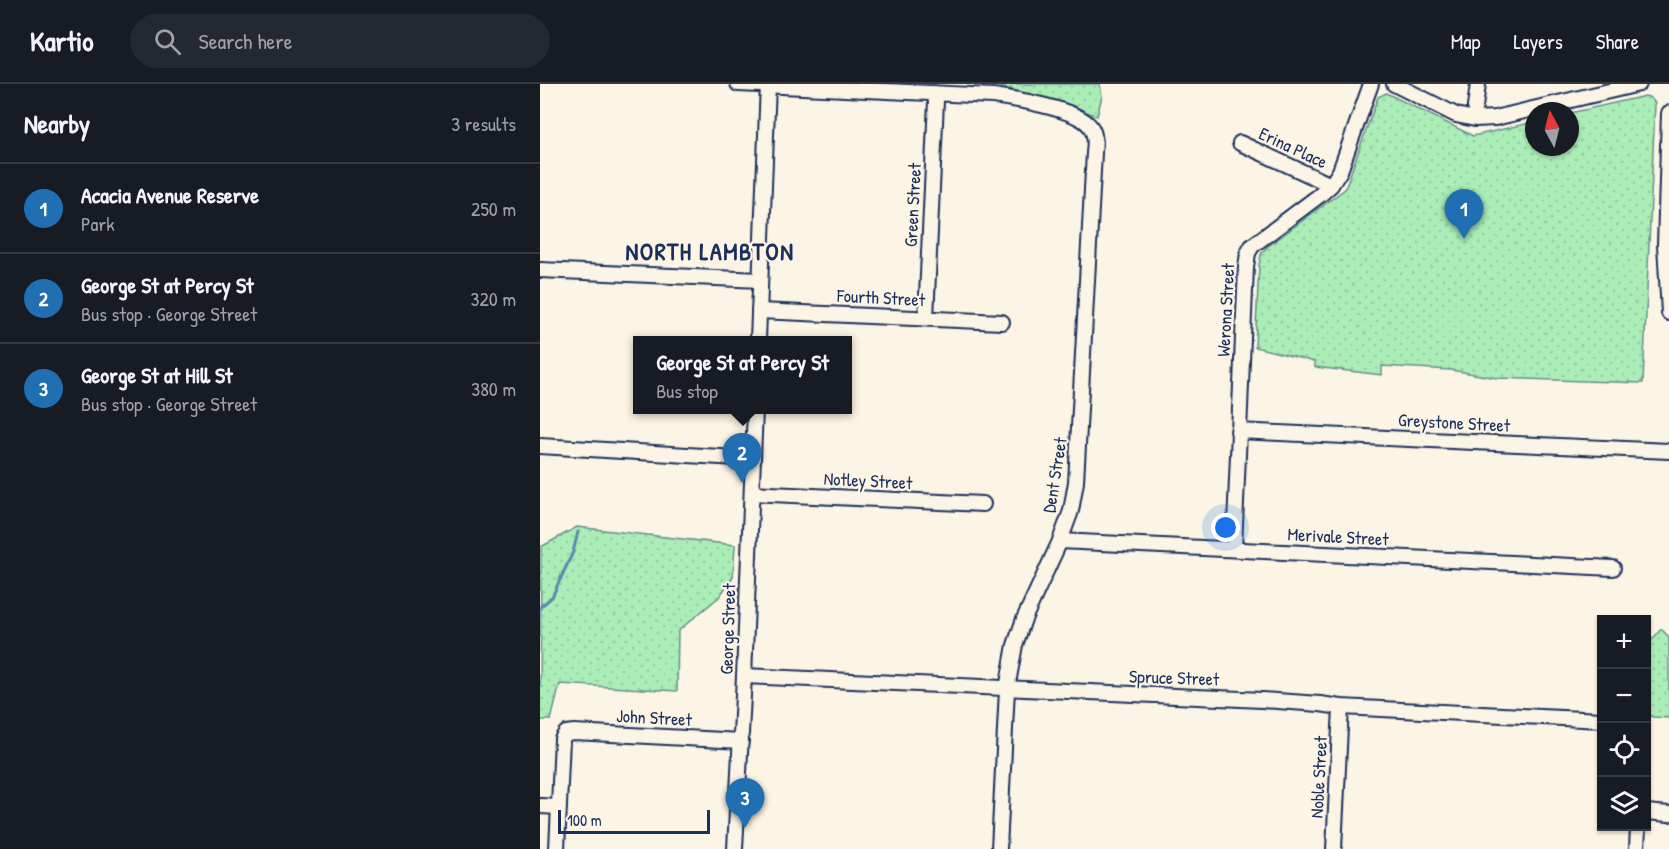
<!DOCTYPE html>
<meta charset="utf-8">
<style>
body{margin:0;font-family:"Patrick Hand",sans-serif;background:#242831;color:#f1f3f6}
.controls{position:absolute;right:18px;bottom:18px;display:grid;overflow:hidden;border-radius:0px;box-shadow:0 2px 4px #0004}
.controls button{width:54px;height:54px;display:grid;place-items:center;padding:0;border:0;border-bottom:2px solid #363941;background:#171b24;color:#f1f3f6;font:30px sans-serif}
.compass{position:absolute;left:985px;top:18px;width:54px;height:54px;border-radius:50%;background:#171b24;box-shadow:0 2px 4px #0004;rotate:353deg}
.scale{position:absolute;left:18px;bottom:15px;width:152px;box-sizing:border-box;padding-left:6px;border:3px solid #1b2f5e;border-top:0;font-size:16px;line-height:21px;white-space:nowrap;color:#1b2f5e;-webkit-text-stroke:4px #fcf5e5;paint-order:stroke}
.you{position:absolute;left:686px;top:444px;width:21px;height:21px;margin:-15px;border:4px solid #fff;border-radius:50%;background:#1a73e8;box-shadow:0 0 0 9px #1a73e833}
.badge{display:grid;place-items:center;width:39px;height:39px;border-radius:50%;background:#1f6fb2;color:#fff;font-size:20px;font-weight:700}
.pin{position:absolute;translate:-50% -50px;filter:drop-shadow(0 2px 3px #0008)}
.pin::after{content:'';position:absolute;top:32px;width:21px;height:18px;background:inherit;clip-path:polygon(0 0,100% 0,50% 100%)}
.popup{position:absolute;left:93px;top:252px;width:219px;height:78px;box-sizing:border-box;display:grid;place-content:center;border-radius:0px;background:#171b24;filter:drop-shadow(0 2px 4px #0005);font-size:20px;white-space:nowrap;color:#9ea1a6}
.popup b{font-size:22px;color:#f1f3f6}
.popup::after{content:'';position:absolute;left:50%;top:100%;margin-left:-12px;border:12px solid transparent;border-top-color:#171b24}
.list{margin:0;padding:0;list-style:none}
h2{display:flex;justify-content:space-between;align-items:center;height:78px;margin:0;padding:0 24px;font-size:26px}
h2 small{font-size:20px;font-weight:400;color:#9ea1a6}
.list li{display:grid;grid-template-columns:39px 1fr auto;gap:18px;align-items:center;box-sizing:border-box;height:90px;padding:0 24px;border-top:2px solid #363941}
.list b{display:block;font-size:22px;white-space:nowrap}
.list p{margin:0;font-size:20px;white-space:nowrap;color:#9ea1a6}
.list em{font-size:20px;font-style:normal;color:#9ea1a6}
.icon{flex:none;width:33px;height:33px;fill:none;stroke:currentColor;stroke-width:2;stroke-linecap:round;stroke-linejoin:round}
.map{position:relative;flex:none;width:1129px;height:765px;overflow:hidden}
header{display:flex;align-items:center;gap:36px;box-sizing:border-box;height:84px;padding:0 30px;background:#171b24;border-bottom:2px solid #363941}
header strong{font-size:28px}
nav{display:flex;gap:33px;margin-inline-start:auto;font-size:21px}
.search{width:420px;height:54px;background:#242831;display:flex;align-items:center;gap:15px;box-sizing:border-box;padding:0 21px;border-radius:33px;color:#9ea1a6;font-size:22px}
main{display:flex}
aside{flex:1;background:#171b24}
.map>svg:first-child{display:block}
.grass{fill:url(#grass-dots);stroke:#638e8a;stroke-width:1.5}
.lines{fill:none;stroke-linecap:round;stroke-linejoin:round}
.stream{stroke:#5b88b0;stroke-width:3}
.minor-casing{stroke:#1b2f5e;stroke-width:18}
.minor{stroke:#fcf5e5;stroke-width:14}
.labels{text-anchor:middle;stroke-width:4.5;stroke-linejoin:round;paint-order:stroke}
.street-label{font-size:18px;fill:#1b2f5e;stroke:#fcf5e5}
.district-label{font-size:24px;font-weight:bold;letter-spacing:1.5px;fill:#1b2f5e;stroke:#fcf5e5}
</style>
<header>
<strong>Kartio</strong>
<div class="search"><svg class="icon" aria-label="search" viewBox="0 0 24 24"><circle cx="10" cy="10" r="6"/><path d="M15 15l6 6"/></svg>Search here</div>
<nav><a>Map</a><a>Layers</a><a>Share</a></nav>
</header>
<main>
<aside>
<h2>Nearby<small>3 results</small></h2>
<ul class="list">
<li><span class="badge">1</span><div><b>Acacia Avenue Reserve</b><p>Park</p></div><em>250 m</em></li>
<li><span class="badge">2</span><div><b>George St at Percy St</b><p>Bus stop · George Street</p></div><em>320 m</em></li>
<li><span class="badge">3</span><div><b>George St at Hill St</b><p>Bus stop · George Street</p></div><em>380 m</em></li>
</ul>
</aside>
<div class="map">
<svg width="1129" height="765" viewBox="0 0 1129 765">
<defs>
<pattern id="grass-dots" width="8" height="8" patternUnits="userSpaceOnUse" patternTransform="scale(1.5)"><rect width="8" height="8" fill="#abedb7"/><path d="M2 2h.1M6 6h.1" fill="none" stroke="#93cca0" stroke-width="1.8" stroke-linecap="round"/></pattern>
</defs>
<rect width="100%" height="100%" fill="#fcf5e5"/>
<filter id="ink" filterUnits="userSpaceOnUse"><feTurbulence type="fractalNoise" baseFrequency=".0167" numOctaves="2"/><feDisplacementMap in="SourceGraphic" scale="12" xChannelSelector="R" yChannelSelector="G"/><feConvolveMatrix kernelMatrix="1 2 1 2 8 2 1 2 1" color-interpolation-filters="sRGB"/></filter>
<g filter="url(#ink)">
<g class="grass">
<polygon points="450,0 560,0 562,12 557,32 524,19"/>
<path d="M846 9 933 52 994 38V63H1030V29L1105 12C1110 13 1113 15 1115 20L1103 299 957 294 911 286 842 282V291L775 283V278L715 263 719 181 721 170 727 163 805 105 838 13Z"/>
<polygon points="37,443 195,461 193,493 179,513 138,547 137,607 20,600 11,636 0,636 1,463"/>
<polygon points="1121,545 1129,553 1129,634 1113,633 1107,630 1107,562"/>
</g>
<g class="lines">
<polyline class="stream" points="0,523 12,513 33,468 38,448"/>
<defs>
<g id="minor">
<path d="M198 0 453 12C475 15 537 25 550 42 556 50 555 60 554 69L536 398 531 427 520 457 484 535 475 561 467 605 459 765"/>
<polyline points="854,0 916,31 935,35 955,34 1099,0"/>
<polyline points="935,23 938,0"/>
<polyline points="1129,29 1125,161 1129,229"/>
<polyline points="700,59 791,101"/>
<polyline points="0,186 220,196"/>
<polyline points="219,227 462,238"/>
<polyline points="386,234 396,17 394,9"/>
<polyline points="218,256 228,0"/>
<polyline points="698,347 1129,367"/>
<polyline points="0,362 213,375"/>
<polyline points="212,409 443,420"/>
<polyline points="520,457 1073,484"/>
<polyline points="694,465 706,183 708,169 712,162 780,111 791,101 800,87 831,0"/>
<polyline points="204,592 722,616 780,620 801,623 1062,636"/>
<polyline points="0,722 19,723"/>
<polyline points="1106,728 1129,730"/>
<polyline points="17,765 22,655 26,649 34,648 201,657"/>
<polyline points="195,765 204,592 215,326"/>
<polyline points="794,765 801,623"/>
<polyline points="1097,765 1098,742"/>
</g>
</defs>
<use href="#minor" class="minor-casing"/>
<use href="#minor" class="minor"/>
</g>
</g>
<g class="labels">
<g class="street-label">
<text transform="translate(753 64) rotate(25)" y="6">Erina Place</text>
<text transform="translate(373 121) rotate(-87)" y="6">Green Street</text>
<text transform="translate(341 214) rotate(3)" y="6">Fourth Street</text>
<text transform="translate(686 226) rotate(-87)" y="6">Werona Street</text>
<text transform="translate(914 339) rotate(3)" y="6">Greystone Street</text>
<text transform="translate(515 391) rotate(-81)" y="6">Dent Street</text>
<text transform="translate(328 397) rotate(3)" y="6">Notley Street</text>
<text transform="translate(798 453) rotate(3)" y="6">Merivale Street</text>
<text transform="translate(188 545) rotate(-88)" y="6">George Street</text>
<text transform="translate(634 594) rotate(2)" y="6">Spruce Street</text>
<text transform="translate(114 634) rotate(3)" y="6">John Street</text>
<text transform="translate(779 693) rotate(-87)" y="6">Noble Street</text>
</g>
<g class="district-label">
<text x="170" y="176">NORTH LAMBTON</text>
</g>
</g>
</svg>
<div class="controls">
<button>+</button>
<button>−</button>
<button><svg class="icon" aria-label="locate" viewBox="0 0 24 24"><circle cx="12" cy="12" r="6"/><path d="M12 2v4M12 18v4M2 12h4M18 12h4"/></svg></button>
<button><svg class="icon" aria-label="layers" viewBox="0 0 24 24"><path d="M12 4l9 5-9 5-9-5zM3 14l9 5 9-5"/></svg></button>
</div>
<svg class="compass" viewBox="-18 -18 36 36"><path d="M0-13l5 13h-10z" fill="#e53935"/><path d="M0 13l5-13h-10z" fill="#9ea1a6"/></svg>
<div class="scale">100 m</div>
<div class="you"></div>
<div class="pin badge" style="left:924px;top:155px">1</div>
<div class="pin badge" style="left:202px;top:399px">2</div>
<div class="popup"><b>George St at Percy St</b>Bus stop</div>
<div class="pin badge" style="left:205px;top:744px">3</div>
</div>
</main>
